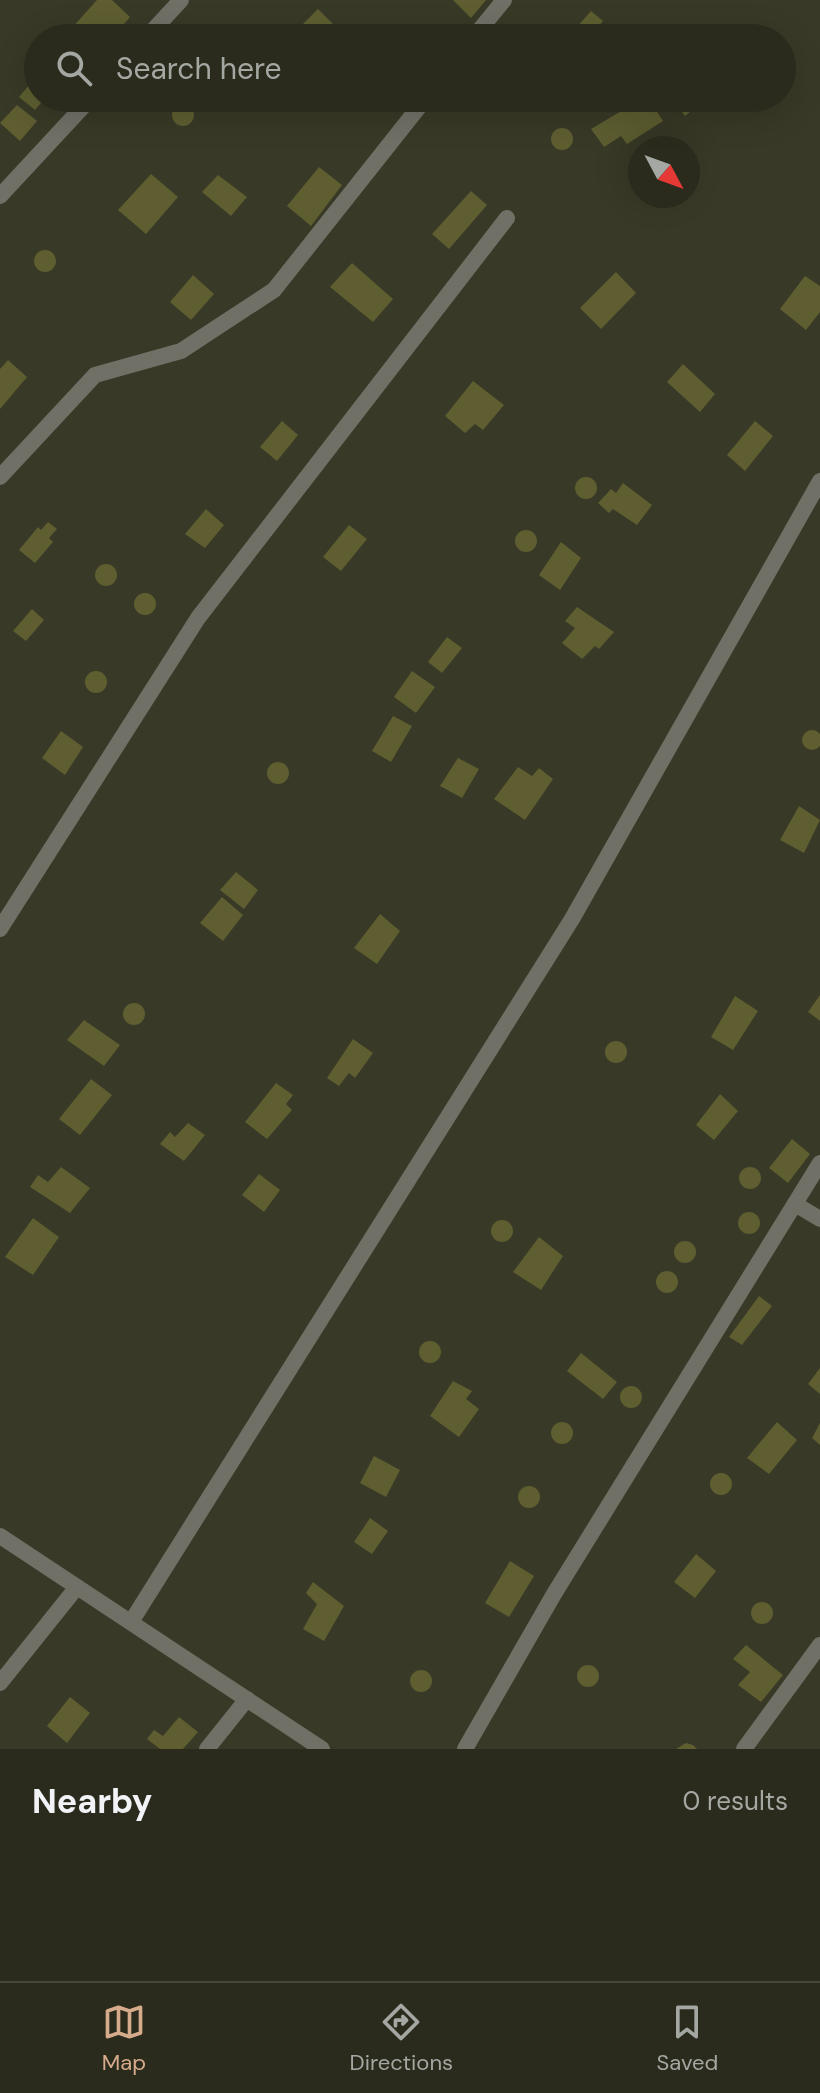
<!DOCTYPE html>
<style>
body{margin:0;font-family:"DM Sans",sans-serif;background:#363729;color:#f1f3f6}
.compass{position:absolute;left:628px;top:136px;width:72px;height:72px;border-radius:50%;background:#2a2b1c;box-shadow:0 8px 32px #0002;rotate:131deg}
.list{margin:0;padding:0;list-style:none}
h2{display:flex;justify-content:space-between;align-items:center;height:104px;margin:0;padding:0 32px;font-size:34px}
h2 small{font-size:26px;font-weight:400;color:#a5a7a3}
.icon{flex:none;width:44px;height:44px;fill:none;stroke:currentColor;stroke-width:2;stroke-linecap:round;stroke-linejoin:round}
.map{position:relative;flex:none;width:820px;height:1749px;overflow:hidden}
.search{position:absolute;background:#2a2b1c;box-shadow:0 8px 32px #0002;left:24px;right:24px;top:24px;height:88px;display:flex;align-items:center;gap:20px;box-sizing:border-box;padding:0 28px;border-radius:44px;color:#a5a7a3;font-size:30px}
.sheet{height:232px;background:#2a2b1c}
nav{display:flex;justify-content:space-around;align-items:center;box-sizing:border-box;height:112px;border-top:2px solid #46473b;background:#2a2b1c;font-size:22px;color:#a5a7a3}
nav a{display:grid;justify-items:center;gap:4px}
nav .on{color:#d6ab8b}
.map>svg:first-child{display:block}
.building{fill:#5e5e31}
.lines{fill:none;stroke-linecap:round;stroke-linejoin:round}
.minor{stroke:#707067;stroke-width:16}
</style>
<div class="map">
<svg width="820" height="1749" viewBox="0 0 820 1749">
<rect width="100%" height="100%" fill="#383926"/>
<g class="building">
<polygon points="97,0 112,0 130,17 112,38 80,38 70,30"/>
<polygon points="453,0 486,0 471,18"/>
<polygon points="318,9 334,25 322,38 297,38 293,34"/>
<polygon points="591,11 603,21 589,38 567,38"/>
<polygon points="257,25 273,38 247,38"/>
<polygon points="35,78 38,81 38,98 45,98 35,110 19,97"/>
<polygon points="643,98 648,98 663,121 627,144 621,136 604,147 591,129"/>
<polygon points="672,98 707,98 685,116"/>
<circle cx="183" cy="115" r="11"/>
<polygon points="17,105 37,121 20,141 0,123"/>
<circle cx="562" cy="139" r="11"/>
<polygon points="319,167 342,185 311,226 287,206"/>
<polygon points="151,174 178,197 146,234 118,210"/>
<polygon points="218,175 247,197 231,216 202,192"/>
<polygon points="471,191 487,205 449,249 432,234"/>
<circle cx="45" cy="261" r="11"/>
<polygon points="352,263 393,299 373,322 330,287"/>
<polygon points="616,272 636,293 601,329 580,308"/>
<polygon points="193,275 214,294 191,320 170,302"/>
<polygon points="805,276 820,286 820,312 806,330 780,309"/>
<polygon points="8,360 27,377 0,409 0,369"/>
<polygon points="683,364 715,394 700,412 667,382"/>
<polygon points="473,381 504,405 483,430 475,424 465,433 445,416"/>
<polygon points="282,421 298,435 277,461 260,447"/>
<polygon points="755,421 773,436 745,471 727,455"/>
<circle cx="586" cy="488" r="11"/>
<polygon points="623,483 652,505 637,525 613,509 609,513 598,503 611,489 616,493"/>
<polygon points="206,509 224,525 205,548 185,534"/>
<polygon points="48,522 57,529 49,538 53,542 35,563 19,550 38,527 41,530"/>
<polygon points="349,525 367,539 341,571 323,557"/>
<circle cx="526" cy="541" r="11"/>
<polygon points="561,542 581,558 560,590 539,575"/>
<circle cx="106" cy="575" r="11"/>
<circle cx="145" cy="604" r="11"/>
<polygon points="577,607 614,632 599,649 595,646 582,659 562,643 575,628 565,621"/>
<polygon points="32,609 44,620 26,641 13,631"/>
<polygon points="447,637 462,648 442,673 428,662"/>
<circle cx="96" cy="682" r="11"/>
<polygon points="412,671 435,687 416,713 394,697"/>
<polygon points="393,716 412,726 391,762 372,751"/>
<circle cx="812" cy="740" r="10"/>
<polygon points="61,731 83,747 65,775 42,758"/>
<polygon points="458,758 479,769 462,798 440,786"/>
<circle cx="278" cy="773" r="11"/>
<polygon points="518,767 532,776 539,768 553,779 525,820 494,799"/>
<polygon points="799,806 820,820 804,853 780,840"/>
<polygon points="236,872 258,890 244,909 220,890"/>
<polygon points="222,897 243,915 223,941 200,923"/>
<polygon points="380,914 400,931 377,964 354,948"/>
<polygon points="820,995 820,1021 808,1012"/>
<polygon points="735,996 758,1011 733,1050 711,1037"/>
<circle cx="134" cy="1014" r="11"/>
<polygon points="84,1020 120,1045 104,1066 67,1040"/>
<polygon points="353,1039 373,1053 355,1078 349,1073 339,1086 327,1078"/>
<circle cx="616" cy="1052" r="11"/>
<polygon points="91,1079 112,1095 80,1135 59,1119"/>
<polygon points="276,1083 293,1095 286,1104 292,1110 267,1139 245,1122"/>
<polygon points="720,1094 738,1111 714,1140 696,1125"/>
<polygon points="188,1123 205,1135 184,1161 160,1144 170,1132 175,1137"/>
<polygon points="792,1139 810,1154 788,1183 769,1168"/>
<circle cx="750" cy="1178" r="11"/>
<polygon points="61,1167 90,1188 70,1213 30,1187 38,1175 48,1182"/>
<polygon points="259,1174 280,1190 264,1212 242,1195"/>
<circle cx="749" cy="1223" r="11"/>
<polygon points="33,1218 59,1237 33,1275 5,1257"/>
<circle cx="502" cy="1231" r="11"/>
<polygon points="539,1237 563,1256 541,1290 513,1272"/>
<circle cx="685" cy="1252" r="11"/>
<circle cx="667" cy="1282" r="11"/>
<polygon points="759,1296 772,1306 742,1345 729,1337"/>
<circle cx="430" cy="1352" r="11"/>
<polygon points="581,1353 617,1382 603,1399 567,1371"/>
<polygon points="820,1368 820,1394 808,1384"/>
<polygon points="453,1381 472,1391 466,1399 479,1409 459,1437 430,1416"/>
<circle cx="631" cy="1397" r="11"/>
<circle cx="562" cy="1433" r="11"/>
<polygon points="777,1422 797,1440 769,1474 747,1458"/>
<polygon points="820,1423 820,1445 812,1438"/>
<polygon points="374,1456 400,1470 386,1497 360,1483"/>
<circle cx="721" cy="1484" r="11"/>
<circle cx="529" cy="1497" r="11"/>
<polygon points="370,1518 388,1531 372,1554 354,1542"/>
<polygon points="696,1554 716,1571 695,1598 674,1582"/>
<polygon points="510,1561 534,1576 509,1617 485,1603"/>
<polygon points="313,1582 344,1606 324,1641 303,1629 317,1604 306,1593"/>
<circle cx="762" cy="1613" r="11"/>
<polygon points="746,1645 783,1675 761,1702 738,1685 750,1672 733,1659"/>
<circle cx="588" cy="1676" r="11"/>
<circle cx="421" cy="1681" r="11"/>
<polygon points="70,1697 90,1713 67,1743 47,1726"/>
<polygon points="179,1717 198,1732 183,1749 160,1749 147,1739 154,1730 163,1736"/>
<polygon points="686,1743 693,1745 697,1749 676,1749"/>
</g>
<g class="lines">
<g class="minor">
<polyline points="146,38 181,0"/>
<polyline points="473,38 504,0"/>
<polyline points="0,196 91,98"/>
<polyline points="0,477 95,375 181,351 274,290 426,98"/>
<polyline points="0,929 198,618 507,218"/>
<polyline points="795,1204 820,1219"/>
<polyline points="0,1536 322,1749"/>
<polyline points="131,1622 572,919 820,481"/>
<polyline points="0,1683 77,1587"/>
<polyline points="207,1749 247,1699"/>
<polyline points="465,1749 554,1594 820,1163"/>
<polyline points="744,1749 820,1645"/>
</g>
</g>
</svg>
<svg class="compass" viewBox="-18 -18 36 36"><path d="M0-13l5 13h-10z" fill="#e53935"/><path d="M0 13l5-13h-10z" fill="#a5a7a3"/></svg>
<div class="search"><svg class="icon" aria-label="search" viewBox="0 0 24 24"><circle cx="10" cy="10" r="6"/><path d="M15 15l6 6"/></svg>Search here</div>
</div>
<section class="sheet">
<h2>Nearby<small>0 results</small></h2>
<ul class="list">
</ul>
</section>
<nav>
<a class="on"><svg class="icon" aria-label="map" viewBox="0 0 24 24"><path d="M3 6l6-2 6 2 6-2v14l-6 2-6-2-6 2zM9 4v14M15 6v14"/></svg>Map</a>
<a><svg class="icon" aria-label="directions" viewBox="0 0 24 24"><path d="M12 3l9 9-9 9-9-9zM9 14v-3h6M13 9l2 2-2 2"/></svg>Directions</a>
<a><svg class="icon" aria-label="saved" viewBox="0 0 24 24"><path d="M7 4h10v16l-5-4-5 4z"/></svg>Saved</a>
</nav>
